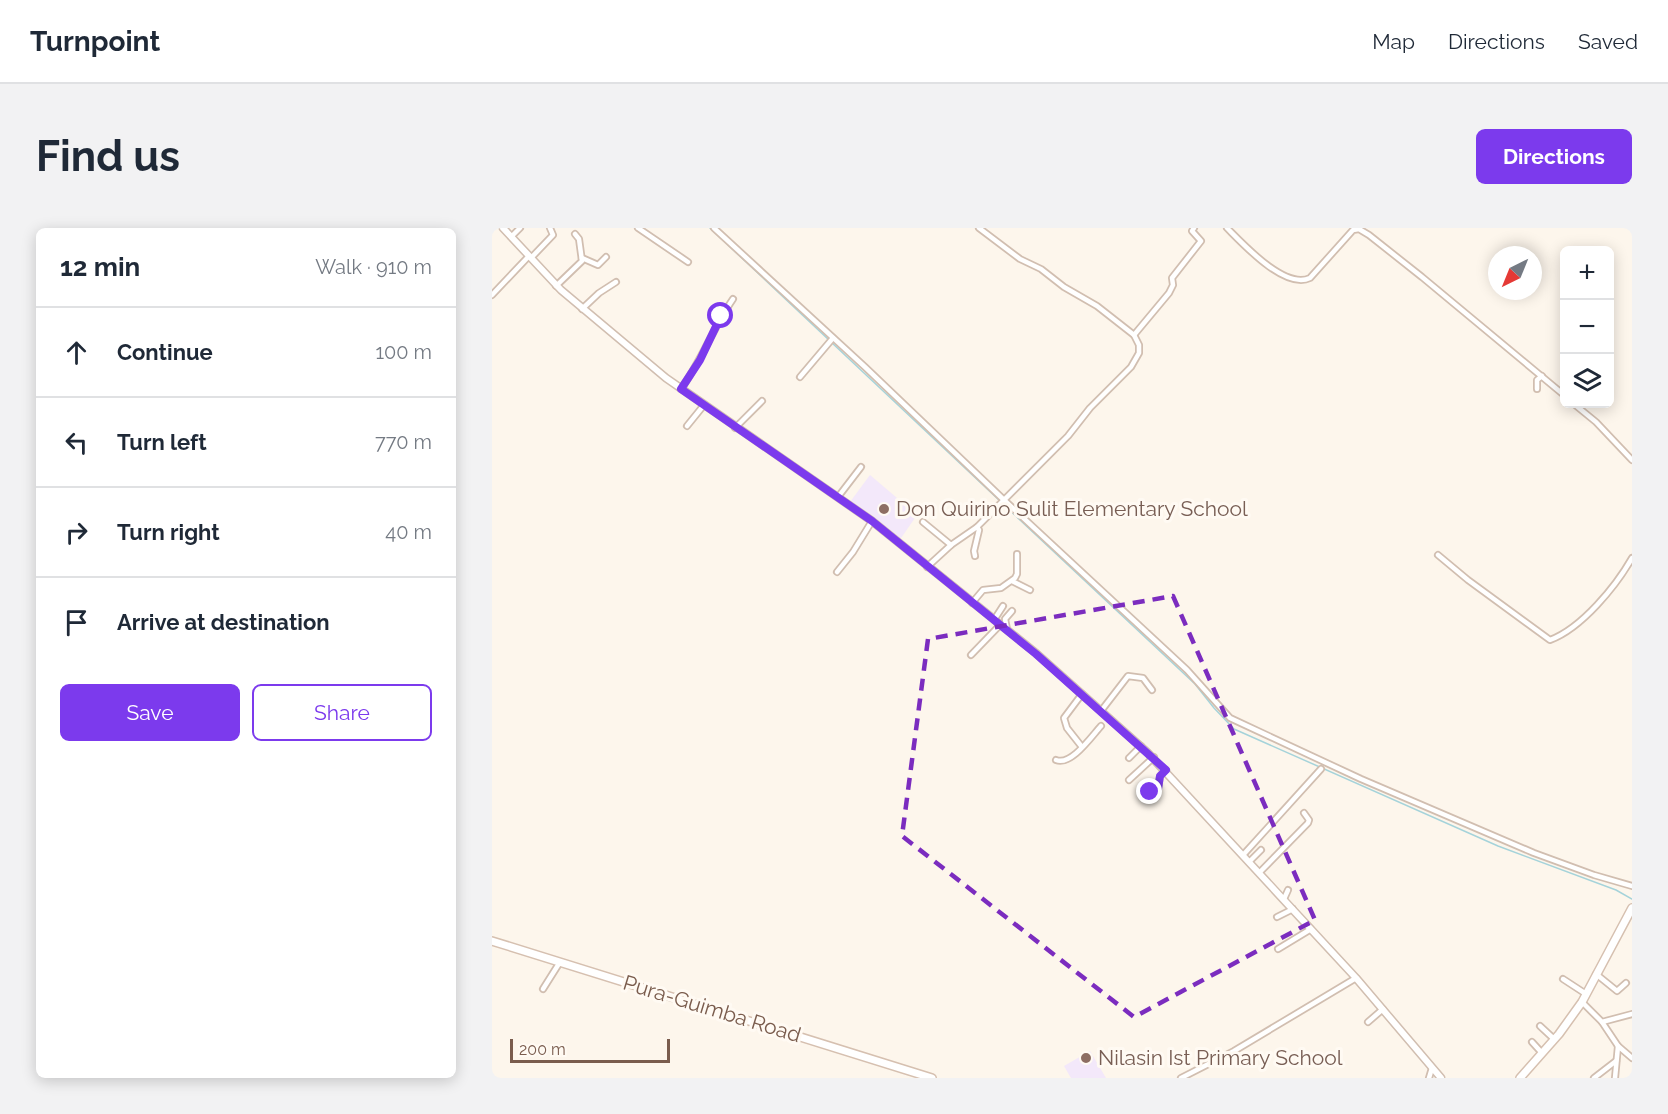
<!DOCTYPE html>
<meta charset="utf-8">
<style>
body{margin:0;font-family:Raleway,sans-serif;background:#f2f2f3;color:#1f2937}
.controls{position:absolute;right:18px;top:18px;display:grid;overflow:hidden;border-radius:9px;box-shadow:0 3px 15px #0003}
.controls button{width:54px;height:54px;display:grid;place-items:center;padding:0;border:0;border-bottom:2px solid #e0e1e3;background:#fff;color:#1f2937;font:30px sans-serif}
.compass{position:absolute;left:996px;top:18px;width:54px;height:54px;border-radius:50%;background:#fff;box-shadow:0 3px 15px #0003;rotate:223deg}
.scale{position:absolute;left:18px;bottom:15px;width:160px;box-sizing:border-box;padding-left:6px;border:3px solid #7a5c4d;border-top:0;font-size:16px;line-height:21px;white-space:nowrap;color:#7a5c4d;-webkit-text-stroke:4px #fffaf3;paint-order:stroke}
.stop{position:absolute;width:18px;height:18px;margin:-14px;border:4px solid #7c3aed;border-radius:50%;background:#fff}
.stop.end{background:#7c3aed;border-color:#fff;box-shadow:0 2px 6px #0008}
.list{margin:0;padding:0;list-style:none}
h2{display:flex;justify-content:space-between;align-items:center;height:78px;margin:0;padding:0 24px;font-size:26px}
h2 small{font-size:20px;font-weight:400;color:#747a83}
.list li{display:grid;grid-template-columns:39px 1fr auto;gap:18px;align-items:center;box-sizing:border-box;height:90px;padding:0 24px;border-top:2px solid #e0e1e3}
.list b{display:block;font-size:22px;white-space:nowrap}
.list em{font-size:20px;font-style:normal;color:#747a83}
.actions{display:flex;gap:12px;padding:18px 24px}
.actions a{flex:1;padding:14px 0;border:2px solid #7c3aed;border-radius:9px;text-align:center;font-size:21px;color:#7c3aed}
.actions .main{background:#7c3aed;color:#fff}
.icon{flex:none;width:33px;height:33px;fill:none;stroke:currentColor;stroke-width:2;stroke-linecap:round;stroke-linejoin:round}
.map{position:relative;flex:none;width:1140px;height:850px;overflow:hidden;border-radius:9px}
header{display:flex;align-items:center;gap:36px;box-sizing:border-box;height:84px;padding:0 30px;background:#fff;border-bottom:2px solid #e0e1e3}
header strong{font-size:28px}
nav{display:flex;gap:33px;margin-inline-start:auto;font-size:21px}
.intro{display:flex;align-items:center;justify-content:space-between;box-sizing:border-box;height:144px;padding:0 36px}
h1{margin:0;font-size:42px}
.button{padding:15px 27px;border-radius:9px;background:#7c3aed;color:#fff;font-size:21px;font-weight:700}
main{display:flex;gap:36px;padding:0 36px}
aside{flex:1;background:#fff;border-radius:9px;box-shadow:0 3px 15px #0003}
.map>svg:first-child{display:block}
.education{fill:#f3e8fa}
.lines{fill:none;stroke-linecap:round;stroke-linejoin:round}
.stream{stroke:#a5d3da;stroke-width:1.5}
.minor-casing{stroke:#d1beb0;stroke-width:8}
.tertiary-casing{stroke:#d1beb0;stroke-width:9}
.secondary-casing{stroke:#d6c0b0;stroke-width:10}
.minor{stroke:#fff;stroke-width:4.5}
.tertiary{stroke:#fff;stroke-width:6}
.secondary{stroke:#fff;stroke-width:7}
.route{stroke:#7c3aed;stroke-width:8}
.marked{fill:none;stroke:#7b2cbf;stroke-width:4.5;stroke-dasharray:12 8;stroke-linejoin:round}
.education-dot{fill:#8d6e63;stroke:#fffaf3;stroke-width:2}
.labels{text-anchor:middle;stroke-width:6;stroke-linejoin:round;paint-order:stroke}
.education-label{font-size:21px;fill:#785e54;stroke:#fffaf3;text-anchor:start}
.street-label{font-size:21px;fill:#7a5c4d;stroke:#fffaf3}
</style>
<header>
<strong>Turnpoint</strong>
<nav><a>Map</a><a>Directions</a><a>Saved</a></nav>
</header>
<div class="intro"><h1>Find us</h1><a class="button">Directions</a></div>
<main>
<aside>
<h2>12 min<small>Walk · 910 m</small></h2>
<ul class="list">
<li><svg class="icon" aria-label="ahead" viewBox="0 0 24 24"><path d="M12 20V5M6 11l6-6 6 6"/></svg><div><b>Continue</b></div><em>100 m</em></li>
<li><svg class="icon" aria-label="left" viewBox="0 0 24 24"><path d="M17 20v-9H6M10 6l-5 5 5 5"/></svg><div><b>Turn left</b></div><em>770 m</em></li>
<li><svg class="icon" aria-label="right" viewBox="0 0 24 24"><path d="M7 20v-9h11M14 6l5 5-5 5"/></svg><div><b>Turn right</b></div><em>40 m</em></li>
<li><svg class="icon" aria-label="arrive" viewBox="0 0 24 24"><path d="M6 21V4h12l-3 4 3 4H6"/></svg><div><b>Arrive at destination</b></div></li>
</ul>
<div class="actions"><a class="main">Save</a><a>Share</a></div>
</aside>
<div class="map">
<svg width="1140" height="850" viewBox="0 0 1140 850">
<rect width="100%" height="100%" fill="#fdf6ec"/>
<g class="education">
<polygon points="378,247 425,287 407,313 358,274"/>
<polygon points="598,823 614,850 579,850 572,838"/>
</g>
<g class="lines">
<g class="stream">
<polyline points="218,0 508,273"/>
<polyline points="511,276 703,456 722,480 742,501 1006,618 1124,662 1140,671"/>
</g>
<defs>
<g id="minor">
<polyline points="146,0 196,34"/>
<polyline points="222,0 373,139 512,272 695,442 738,490 869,551 1042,625 1102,647 1140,658"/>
<path d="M735 0C751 16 793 62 818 50L861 2 867 1 877 7 930 49 1072 167"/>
<polyline points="19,9 28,0"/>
<polyline points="39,30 61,7 58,0"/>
<polyline points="90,30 106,37 114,29"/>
<polyline points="64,58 90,33 87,11 83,6"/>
<polyline points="0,67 37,28"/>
<polyline points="90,81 107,65 124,54"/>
<polyline points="642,107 677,65 681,57 680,50 709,13 700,3 702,0"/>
<polyline points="308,149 341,110"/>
<path d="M189 161C210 132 221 100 241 71"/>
<polyline points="1045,161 1045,152 1050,148"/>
<polyline points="1082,176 1104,194 1140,232"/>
<polyline points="195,198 212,177"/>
<polyline points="243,200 270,173"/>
<polyline points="346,269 369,239"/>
<polyline points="431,294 459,317"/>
<path d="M946 327 976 352 1058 412C1090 400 1124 358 1140 330"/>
<polyline points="483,328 482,323 487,302 485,299"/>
<polyline points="435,339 459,317 485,299 576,208 598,180 639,139 647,125 647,117 642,107 605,78 572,59 549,41 528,31 487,0"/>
<polyline points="345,344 361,324 380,293"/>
<polyline points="520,353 538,362"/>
<polyline points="480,375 491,362 509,360 523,350 525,346 525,326"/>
<polyline points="502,392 511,378"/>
<polyline points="515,401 513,391 520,383"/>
<polyline points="479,427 508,397"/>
<polyline points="609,483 636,448 651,450 660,462"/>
<polyline points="590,519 575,500 572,490 590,466"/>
<polyline points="637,530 649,518"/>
<path d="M564 532C579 538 599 509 609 498"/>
<polyline points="637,552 662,529"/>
<polyline points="659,564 666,561 668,548 674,542"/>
<polyline points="752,626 829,541"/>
<polyline points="758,633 769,622"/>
<polyline points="768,644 816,595 817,592 812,585"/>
<polyline points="792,671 796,662"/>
<polyline points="785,689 801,681"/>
<polyline points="786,721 819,701"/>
<polyline points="1104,746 1125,763 1134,755"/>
<polyline points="1071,751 1094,766"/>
<polyline points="51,761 68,734"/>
<polyline points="1090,774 1110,794 1140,786"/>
<polyline points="876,794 891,781"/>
<polyline points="1110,794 1126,818 1123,850"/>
<polyline points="1048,798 1062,811"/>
<polyline points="1040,814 1050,825"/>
<polyline points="1126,818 1140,830"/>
<polyline points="689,850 742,823 864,750"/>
<polyline points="937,850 940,840"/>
<polyline points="1102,850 1124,833"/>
</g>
<polyline id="tertiary" points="11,0 69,62 174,150 380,293 545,426 655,524 864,750 949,850"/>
<g id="secondary">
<polyline points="0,713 440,850"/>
<polyline points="1028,850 1067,806 1090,774 1140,680"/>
</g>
</defs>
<use href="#minor" class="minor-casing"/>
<use href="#tertiary" class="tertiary-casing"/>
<use href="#secondary" class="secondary-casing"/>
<use href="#minor" class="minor"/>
<use href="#tertiary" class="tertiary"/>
<use href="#secondary" class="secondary"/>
</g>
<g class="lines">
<polyline class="route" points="229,88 208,132 189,161 380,293 544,426 674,542 668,548 666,561 658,564"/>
</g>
<path class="marked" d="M681 368 823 692 642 789 410 608 436 411Z"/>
<g class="education-dot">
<circle cx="392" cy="281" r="6"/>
<circle cx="594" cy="830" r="6"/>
</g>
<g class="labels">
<g class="education-label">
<text x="404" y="288">Don Quirino Sulit Elementary School</text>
<text x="606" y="837">Nilasin Ist Primary School</text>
</g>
<g class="street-label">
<text transform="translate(220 781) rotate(17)" y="7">Pura-Guimba Road</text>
</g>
</g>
</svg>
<div class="controls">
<button>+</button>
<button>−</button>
<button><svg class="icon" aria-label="layers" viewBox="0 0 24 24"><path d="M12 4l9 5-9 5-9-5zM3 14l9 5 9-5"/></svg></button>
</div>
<svg class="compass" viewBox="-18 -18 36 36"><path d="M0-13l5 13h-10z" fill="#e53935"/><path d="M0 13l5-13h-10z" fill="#747a83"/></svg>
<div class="scale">200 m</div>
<div class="stop" style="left:229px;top:88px"></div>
<div class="stop end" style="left:658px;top:564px"></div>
</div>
</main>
